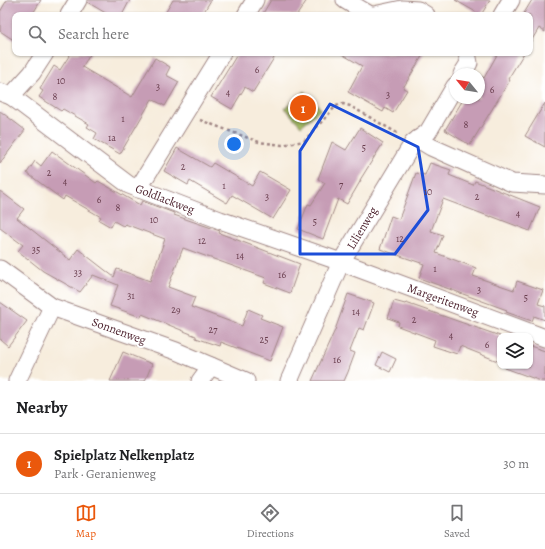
<!DOCTYPE html>
<meta charset="utf-8">
<style>
body{margin:0;font-family:Alegreya,serif;background:#f6f6f6;color:#202124}
.controls{position:absolute;right:12px;bottom:12px;display:grid;overflow:hidden;border-radius:8px;box-shadow:0 1px 3px #0004}
.controls button{width:36px;height:36px;display:grid;place-items:center;padding:0;border:0;border-bottom:1px solid #e0e0e0;background:#fff;color:#202124;font:20px sans-serif}
.compass{position:absolute;left:449px;top:68px;width:36px;height:36px;border-radius:50%;background:#fff;box-shadow:0 1px 3px #0004;rotate:300deg}
.you{position:absolute;left:234px;top:144px;width:14px;height:14px;margin:-10px;border:3px solid #fff;border-radius:50%;background:#1a73e8;box-shadow:0 0 0 6px #1a73e833}
.badge{display:grid;place-items:center;width:26px;height:26px;border-radius:50%;background:#ea580c;color:#fff;font-size:13px;font-weight:700}
.pin{position:absolute;translate:-50% -50%;border:2px solid #fff;box-shadow:0 1px 4px #0006}
.list{margin:0;padding:0;list-style:none}
h2{display:flex;justify-content:space-between;align-items:center;height:52px;margin:0;padding:0 16px;font-size:17px}
h2 small{font-size:13px;font-weight:400;color:#757577}
.list li{display:grid;grid-template-columns:26px 1fr auto;gap:12px;align-items:center;box-sizing:border-box;height:60px;padding:0 16px;border-top:1px solid #e0e0e0}
.list b{display:block;font-size:15px;white-space:nowrap}
.list p{margin:0;font-size:13px;white-space:nowrap;color:#757577}
.list em{font-size:13px;font-style:normal;color:#757577}
.icon{flex:none;width:22px;height:22px;fill:none;stroke:currentColor;stroke-width:2;stroke-linecap:round;stroke-linejoin:round}
.map{position:relative;flex:none;width:545px;height:381px;overflow:hidden}
.search{position:absolute;background:#fff;box-shadow:0 1px 3px #0004;left:12px;right:12px;top:12px;height:44px;display:flex;align-items:center;gap:10px;box-sizing:border-box;padding:0 14px;border-radius:8px;color:#757577;font-size:15px}
.sheet{height:112px;background:#fff}
nav{display:flex;justify-content:space-around;align-items:center;box-sizing:border-box;height:56px;border-top:1px solid #e0e0e0;background:#fff;font-size:11px;color:#757577}
nav a{display:grid;justify-items:center;gap:2px}
nav .on{color:#ea580c}
.map>svg:first-child{display:block}
.green{fill:#a6c065;stroke:#787048}
.building{fill:#c69cb5}
.lines{fill:none;stroke-linecap:round;stroke-linejoin:round}
.minor-casing{stroke:#a08684;stroke-width:19}
.path{stroke:#a08684;stroke-width:2.5;stroke-dasharray:3 3;stroke-linecap:butt}
.minor{stroke:#fff;stroke-width:17}
.marked{fill:none;stroke:#1d4ed8;stroke-width:3;stroke-linejoin:round}
.labels{text-anchor:middle;stroke-width:4;stroke-linejoin:round;paint-order:stroke}
.number-label{font-size:10px;fill:#693e4e}
.street-label{font-size:12px;fill:#4a1f2b;stroke:#fff}
</style>
<div class="map">
<svg width="545" height="381" viewBox="0 0 545 381">
<rect width="100%" height="100%" fill="#fff"/>
<filter id="ink" filterUnits="userSpaceOnUse"><feTurbulence type="fractalNoise" baseFrequency=".025" numOctaves="2"/><feDisplacementMap in="SourceGraphic" scale="8" xChannelSelector="R" yChannelSelector="G"/><feConvolveMatrix kernelMatrix="1 2 1 2 8 2 1 2 1" color-interpolation-filters="sRGB"/></filter>
<filter id="wash" filterUnits="userSpaceOnUse"><feTurbulence type="fractalNoise" baseFrequency=".012" numOctaves="4" result="noise"/><feDisplacementMap in="SourceGraphic" scale="16" xChannelSelector="R" yChannelSelector="G"/><feGaussianBlur stdDeviation="0.9" result="paint"/><feColorMatrix in="noise" values="0 0 0 0 0 0 0 0 0 0 0 0 0 0 0 0 0 1.4 0 .05"/><feComposite in="paint" operator="in"/></filter>
<g filter="url(#wash)">
<rect width="100%" height="100%" fill="#f7eddd"/>
<polygon class="green" points="305,91 321,109 301,126 285,108"/>
<g id="blocks">
<g class="building">
<polygon points="7,0 41,0 32,15 15,15 15,41 0,31 0,12"/>
<polygon points="88,0 130,0 122,15 109,15 87,2"/>
<polygon points="173,0 211,0 202,15 164,15"/>
<polygon points="271,0 307,0 297,15 262,15"/>
<polygon points="455,0 490,0 481,15"/>
<polygon points="532,0 545,0 545,32 539,28 530,43 530,15 523,15"/>
<polygon points="71,53 91,53 82,67 132,97 155,58 170,67 166,75 179,82 165,106 152,99 120,154 94,139 97,133 87,127 89,124 63,109 61,111 39,97 43,91 40,89 54,66 60,70"/>
<polygon points="238,53 277,53 253,92 245,87 232,109 211,97"/>
<polygon points="340,53 424,53 403,88 407,90 393,113 385,108 383,112 348,92 362,66"/>
<polygon points="498,53 524,53 508,79 510,80 470,145 445,130 464,98 479,98 479,75 484,78"/>
<polygon points="545,103 545,147 525,136"/>
<polygon points="0,111 25,130 0,163"/>
<polygon points="360,128 383,143 360,180 361,180 347,204 338,199 323,239 298,229 308,204 311,205 325,183 318,179 332,142 346,150"/>
<polygon points="177,148 210,167 213,163 252,186 260,172 291,190 273,219 232,195 227,203 190,181 188,185 164,171"/>
<polygon points="52,151 96,183 98,181 140,205 142,201 174,213 174,215 220,231 219,233 300,264 290,293 264,283 266,278 183,248 168,287 195,297 191,307 242,326 248,309 262,315 260,318 283,327 270,361 221,342 220,346 196,338 196,336 142,314 141,317 110,306 118,285 93,275 80,292 43,271 18,251 23,245 0,228 0,191 24,209 17,218 70,260 78,249 114,277 117,269 150,281 165,239 125,224 123,226 114,221 111,227 99,220 101,217 65,196 63,200 27,173 35,161 41,166"/>
<polygon points="430,163 451,170 449,175 473,185 475,181 540,207 530,231 491,216 491,217 443,199 431,231 443,235 436,253 476,268 473,276 514,290 517,281 543,290 538,304 545,306 545,320 534,316 532,321 506,312 507,310 419,278 424,264 380,249 391,216 399,219 416,173 425,175"/>
<polygon points="348,294 374,303 364,330 359,328 350,351 355,353 348,372 344,381 312,381 335,330"/>
<polygon points="394,301 405,304 406,303 500,336 500,362 460,346 457,354 433,346 435,340 398,326 399,322 388,318"/>
<polygon points="0,302 27,321 8,346 0,339"/>
<polygon points="530,346 545,351 545,381 541,381 505,368 505,366 530,366"/>
<polygon points="123,352 152,364 145,381 110,381"/>
<polygon points="382,352 396,359 390,372 376,365"/>
</g>
</g>
</g>
<g filter="url(#ink)">
<use href="#blocks" fill-opacity="0" stroke="#a08684" stroke-width="1"/>
<g class="lines">
<defs>
<g id="minor">
<polyline points="345,0 370,15"/>
<polyline points="69,15 78,0"/>
<polyline points="246,15 255,0"/>
<polyline points="374,15 402,9 418,10 426,15"/>
<polyline points="502,15 511,0"/>
<polyline points="462,74 469,63 467,53"/>
<polyline points="0,92 11,96 32,73 45,53"/>
<polyline points="11,96 129,185 220,220 341,262 545,338"/>
<polyline points="418,139 431,147 512,183 545,185"/>
<polyline points="138,189 222,53"/>
<polyline points="0,269 52,307 176,351 246,381"/>
<polyline points="17,381 52,307"/>
<polyline points="200,381 211,366"/>
<polyline points="289,381 341,262 413,143 428,132 455,86"/>
</g>
</defs>
<use href="#minor" class="minor-casing"/>
<polyline class="path" points="200,120 259,142 282,145 304,141 336,106 343,104 350,106 399,134"/>
<use href="#minor" class="minor"/>
</g>
</g>
<path class="marked" d="M330 104 418 147 428 210 395 254H300V151Z"/>
<g class="labels">
<g class="number-label">
<text x="257" y="73">6</text>
<text x="61" y="84">10</text>
<text x="158" y="90">3</text>
<text x="492" y="93">6</text>
<text x="228" y="96">4</text>
<text x="388" y="98">3</text>
<text x="55" y="100">8</text>
<text x="123" y="122">1</text>
<text x="466" y="128">8</text>
<text x="112" y="141">1a</text>
<text x="364" y="151">5</text>
<text x="183" y="170">2</text>
<text x="49" y="176">2</text>
<text x="65" y="185">4</text>
<text x="341" y="188">7</text>
<text x="224" y="189">1</text>
<text x="428" y="195">10</text>
<text x="267" y="200">3</text>
<text x="477" y="200">2</text>
<text x="99" y="203">6</text>
<text x="118" y="211">8</text>
<text x="518" y="217">4</text>
<text x="154" y="223">10</text>
<text x="315" y="225">5</text>
<text x="400" y="242">12</text>
<text x="202" y="244">12</text>
<text x="36" y="253">35</text>
<text x="240" y="259">14</text>
<text x="435" y="272">1</text>
<text x="78" y="276">33</text>
<text x="282" y="278">16</text>
<text x="479" y="293">3</text>
<text x="131" y="299">31</text>
<text x="526" y="301">5</text>
<text x="176" y="313">29</text>
<text x="356" y="315">14</text>
<text x="414" y="323">2</text>
<text x="213" y="333">27</text>
<text x="451" y="339">4</text>
<text x="264" y="343">25</text>
<text x="487" y="348">6</text>
<text x="337" y="363">16</text>
</g>
<g class="street-label">
<text transform="translate(165 199) rotate(21)" y="4">Goldlackweg</text>
<text transform="translate(362 228) rotate(-59)" y="4">Lilienweg</text>
<text transform="translate(443 300) rotate(20)" y="4">Margeritenweg</text>
<text transform="translate(119 331) rotate(20)" y="4">Sonnenweg</text>
</g>
</g>
</svg>
<div class="controls">
<button><svg class="icon" aria-label="layers" viewBox="0 0 24 24"><path d="M12 4l9 5-9 5-9-5zM3 14l9 5 9-5"/></svg></button>
</div>
<svg class="compass" viewBox="-18 -18 36 36"><path d="M0-13l5 13h-10z" fill="#e53935"/><path d="M0 13l5-13h-10z" fill="#757577"/></svg>
<div class="you"></div>
<div class="pin badge" style="left:303px;top:108px">1</div>
<div class="search"><svg class="icon" aria-label="search" viewBox="0 0 24 24"><circle cx="10" cy="10" r="6"/><path d="M15 15l6 6"/></svg>Search here</div>
</div>
<section class="sheet">
<h2>Nearby<small></small></h2>
<ul class="list">
<li><span class="badge">1</span><div><b>Spielplatz Nelkenplatz</b><p>Park · Geranienweg</p></div><em>30 m</em></li>
</ul>
</section>
<nav>
<a class="on"><svg class="icon" aria-label="map" viewBox="0 0 24 24"><path d="M3 6l6-2 6 2 6-2v14l-6 2-6-2-6 2zM9 4v14M15 6v14"/></svg>Map</a>
<a><svg class="icon" aria-label="directions" viewBox="0 0 24 24"><path d="M12 3l9 9-9 9-9-9zM9 14v-3h6M13 9l2 2-2 2"/></svg>Directions</a>
<a><svg class="icon" aria-label="saved" viewBox="0 0 24 24"><path d="M7 4h10v16l-5-4-5 4z"/></svg>Saved</a>
</nav>
